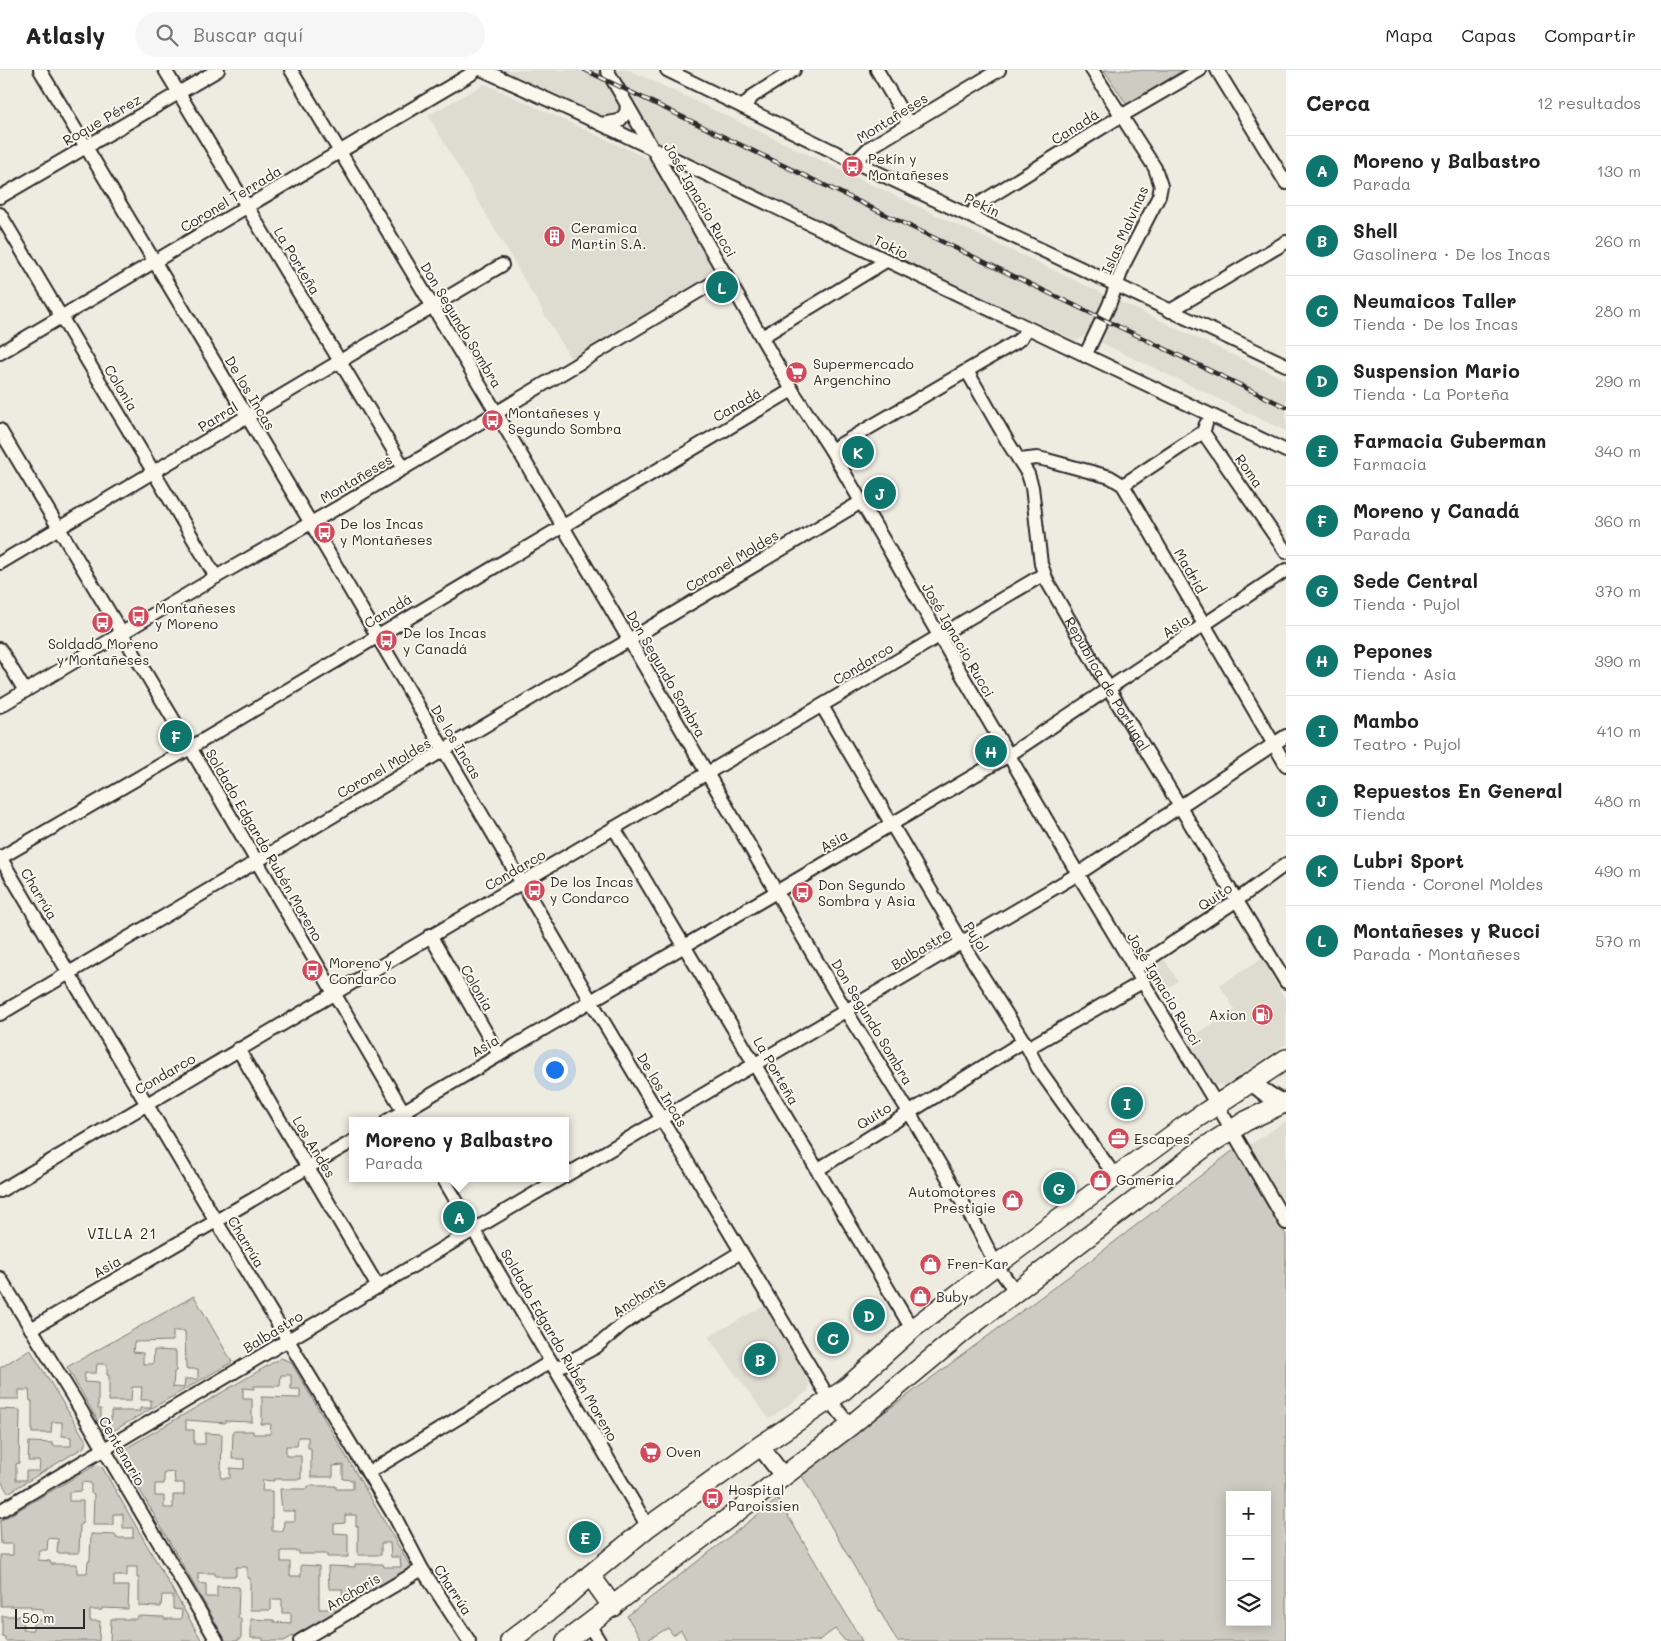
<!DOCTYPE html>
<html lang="es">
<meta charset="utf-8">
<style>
body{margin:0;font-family:Mali,sans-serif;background:#f6f6f6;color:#222}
.controls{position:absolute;right:15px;bottom:15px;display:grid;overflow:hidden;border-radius:0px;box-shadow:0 2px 12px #0003}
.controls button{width:45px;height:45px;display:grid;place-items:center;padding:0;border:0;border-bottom:1px solid #e0e0e0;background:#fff;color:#222;font:25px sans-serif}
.scale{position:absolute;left:15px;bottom:12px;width:70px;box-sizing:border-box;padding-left:5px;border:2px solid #2b2b2b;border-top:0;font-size:14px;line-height:18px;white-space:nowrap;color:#2b2b2b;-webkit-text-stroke:4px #fbf7ec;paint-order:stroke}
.you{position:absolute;left:554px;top:999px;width:18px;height:18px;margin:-12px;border:4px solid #fff;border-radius:50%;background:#1a73e8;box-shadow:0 0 0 8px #1a73e833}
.badge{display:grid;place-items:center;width:32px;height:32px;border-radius:50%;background:#0f766e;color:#fff;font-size:16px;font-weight:700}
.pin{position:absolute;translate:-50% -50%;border:2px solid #fff;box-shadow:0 1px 5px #0006}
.popup{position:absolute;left:349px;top:1047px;width:220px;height:65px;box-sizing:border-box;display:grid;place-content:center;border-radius:0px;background:#fff;filter:drop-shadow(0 1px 4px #0005);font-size:16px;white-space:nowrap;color:#767676}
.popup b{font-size:19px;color:#222}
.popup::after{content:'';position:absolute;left:50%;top:100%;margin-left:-10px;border:10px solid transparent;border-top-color:#fff}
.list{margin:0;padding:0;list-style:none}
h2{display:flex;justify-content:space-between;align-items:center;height:65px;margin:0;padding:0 20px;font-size:21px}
h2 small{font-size:16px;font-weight:400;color:#767676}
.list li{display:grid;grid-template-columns:32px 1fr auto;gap:15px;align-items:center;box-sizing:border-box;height:70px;padding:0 20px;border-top:1px solid #e0e0e0}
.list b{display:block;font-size:19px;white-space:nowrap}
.list p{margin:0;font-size:16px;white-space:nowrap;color:#767676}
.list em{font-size:16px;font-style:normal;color:#767676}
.icon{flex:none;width:28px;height:28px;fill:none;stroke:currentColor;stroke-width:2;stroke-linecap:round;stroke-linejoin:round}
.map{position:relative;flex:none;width:1286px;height:1571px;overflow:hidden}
header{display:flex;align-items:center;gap:30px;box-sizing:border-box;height:70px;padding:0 25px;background:#fff;border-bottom:1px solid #e0e0e0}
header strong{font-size:24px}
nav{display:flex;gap:28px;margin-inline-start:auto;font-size:18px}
.search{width:350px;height:45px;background:#f6f6f6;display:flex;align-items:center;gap:12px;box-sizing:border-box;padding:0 18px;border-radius:28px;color:#767676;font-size:19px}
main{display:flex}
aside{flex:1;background:#fff}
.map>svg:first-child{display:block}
.built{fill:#dedbd1}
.green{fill:#cecbc2;stroke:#7c7b76;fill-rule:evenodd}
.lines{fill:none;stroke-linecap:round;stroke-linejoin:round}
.minor-casing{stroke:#2b2b2b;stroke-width:16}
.major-casing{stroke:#2b2b2b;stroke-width:20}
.highway-casing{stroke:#2b2b2b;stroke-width:22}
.minor{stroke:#fbf7ec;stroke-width:12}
.major{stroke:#fbf7ec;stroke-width:16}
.highway{stroke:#fbf7ec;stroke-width:19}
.rail-casing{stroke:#2b2b2b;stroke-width:4.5}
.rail{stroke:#fbf7ec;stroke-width:2.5;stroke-dasharray:8;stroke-linecap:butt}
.labels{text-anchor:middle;stroke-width:4;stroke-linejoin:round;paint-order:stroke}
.street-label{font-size:14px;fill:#2b2b2b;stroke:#fbf7ec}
.poi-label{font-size:14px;fill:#2b2b2b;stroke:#fbf7ec;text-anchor:start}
.neighbourhood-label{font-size:15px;letter-spacing:1px;fill:#2b2b2b;stroke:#fbf7ec}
</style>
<header>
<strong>Atlasly</strong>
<div class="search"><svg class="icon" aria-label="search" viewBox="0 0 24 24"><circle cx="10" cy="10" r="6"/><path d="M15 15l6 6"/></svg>Buscar aquí</div>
<nav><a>Mapa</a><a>Capas</a><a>Compartir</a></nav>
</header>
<main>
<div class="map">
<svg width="1286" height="1571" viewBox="0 0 1286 1571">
<rect width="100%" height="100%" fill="#eeebe0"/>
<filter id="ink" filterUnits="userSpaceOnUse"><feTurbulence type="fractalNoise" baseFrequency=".02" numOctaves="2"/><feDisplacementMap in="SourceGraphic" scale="10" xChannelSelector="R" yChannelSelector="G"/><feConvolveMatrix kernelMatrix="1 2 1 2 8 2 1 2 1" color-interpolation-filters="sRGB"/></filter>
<g filter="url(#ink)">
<g class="built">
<polygon points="497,0 629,0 1286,310 1286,361 1085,265 1077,271"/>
<polygon points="485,14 653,91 713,200 712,205 572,291 428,45"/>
<polygon points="1164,889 1178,911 1161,922 1148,904 1147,900"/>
<polygon points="1262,889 1286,931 1286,974 1224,1015 1214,1014 1187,970 1235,940 1220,915"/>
<polygon points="1286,1051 1286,1133 1254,1089 1248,1076"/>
<polygon points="764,1236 809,1311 808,1321 769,1349 708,1267"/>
</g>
<g class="green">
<polygon points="1104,0 1183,0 1127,35"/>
<path d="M1235 1079 1286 1165V1571H897L801 1404 1091 1190ZM1230 1425H1267V1552H1230Z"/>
<path d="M194 1226 232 1292 111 1362 103 1360 67 1297ZM173 1261H185L186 1299H198V1309H185L184 1318 173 1317 174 1302 176 1301V1281L154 1280 153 1294H143V1283L133 1282 134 1272 173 1271ZM97 1294H107V1305H109V1331H131L132 1317H142L141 1330H151V1338H140V1341H111V1350H101V1339H98V1313L84 1312 85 1303H96Z"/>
<polygon points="30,1279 86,1371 84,1377 8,1423 0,1409 0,1339 20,1340 19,1393 16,1394 16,1410 26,1410 26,1401 39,1401 40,1391 28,1391 29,1372 53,1373 53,1376 71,1376 71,1367 62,1366 62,1352 52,1352 51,1363 32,1363 32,1331 30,1331 29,1320 19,1320 19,1329 0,1329 0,1298"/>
<path d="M281 1288 291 1292 412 1499 284 1571H263V1568H251V1549L274 1550V1552L291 1553V1543H282V1529H271V1540H250V1508H247V1497H236V1506H215V1503H198V1513L206 1514V1527H217V1516L239 1517 238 1548H241V1569H238V1571H226L121 1387 123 1380ZM281 1305H291V1319H300V1328L261 1327 262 1329V1351L260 1354H271L270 1364H253V1361H233L232 1389H244V1399L230 1398V1408H221L222 1364 205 1363V1374H194V1360H186V1350L225 1353V1351L252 1352V1329H243V1318L254 1319V1316H280ZM298 1367H308V1378H311V1407H333V1396L343 1395V1409L353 1410V1419H336V1416H308V1419H280L282 1441H295V1451H284L283 1461H272V1421H262L263 1410 274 1411V1409H301V1386H286V1376H297ZM174 1402 175 1413H184V1425H173V1438H164V1426H155V1414H164V1403ZM345 1445H356V1456H358V1485H381V1473H390L391 1487H400L401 1497H384L383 1494H355V1497L328 1496 329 1519H342L343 1529H331V1539H319V1496L301 1495V1506H290V1492H281V1481H299V1484H327V1487H348V1464L334 1463V1454L345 1453Z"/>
<path d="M96 1395 102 1397 202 1571H110L111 1549H137V1546L164 1547V1549H181L182 1540 173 1539V1525H162L161 1537 139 1536V1508H137V1497H127V1506H114V1516H129L128 1539 102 1538V1540H90V1551H100L99 1571H5V1567L2 1566V1546H24L23 1560H33V1550H43V1539L31 1538V1536H1L0 1485H13V1474H1L0 1451ZM82 1412 91 1413V1423L94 1424 93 1455H113V1444H123V1458H133V1468H116V1465L91 1464 90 1491H88L87 1503H77V1494H51L50 1491 38 1490 39 1480H47L48 1468 58 1469 57 1483H79L80 1454 83 1453V1431H69V1422L81 1421Z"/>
<polygon points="778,1429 862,1571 845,1571 835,1559 818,1571 687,1571 681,1560 673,1565 668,1558 649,1569 649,1571 642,1571 627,1546"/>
</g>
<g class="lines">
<defs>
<g id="minor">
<polyline points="40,0 318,465 591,931 830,1330 850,1356"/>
<polyline points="165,0 404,398"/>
<polyline points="291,0 496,342 846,941 909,1042 978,1159 996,1195 1016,1222"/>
<polyline points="483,0 601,54 1286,381"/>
<polyline points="607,0 792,320 831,380 1078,804 1232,1060 1286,1153"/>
<polyline points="667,0 855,92 1286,295"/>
<polyline points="877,0 909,54"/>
<polyline points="1217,0 1286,113"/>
<polyline points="743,37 753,26 794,0"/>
<polyline points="601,54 619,51 626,43 627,35"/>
<polyline points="855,92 869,78 999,0"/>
<polyline points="0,127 218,0"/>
<polyline points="0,144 216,507"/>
<polyline points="972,146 976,136 980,133 1121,46 1200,0"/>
<polyline points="1170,241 1286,172"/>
<polyline points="762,267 886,191"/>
<polyline points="0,283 471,4 476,0"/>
<polyline points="1085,286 1109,235 1125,192 1159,126 1161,116 1155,98 1092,0"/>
<path id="s1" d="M967 301 1009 374 1028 404 1032 417 1041 494 1047 511 1109 619 1286 912"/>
<polyline points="0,360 181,662 409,1051"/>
<polyline points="1203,362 1286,482"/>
<polyline points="831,380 1016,272 1021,268 1027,258"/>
<polyline points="1020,390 1037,388 1047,390 1110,407 1123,415 1286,695"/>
<polyline points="1123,415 1203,362 1206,354"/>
<polyline points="0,493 502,195"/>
<polyline points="0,579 25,621"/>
<polyline points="0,636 216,507 344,434 726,205"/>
<polyline points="822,636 961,872 1028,978 1038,998 1115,1106"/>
<polyline points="614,758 912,1259"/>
<polyline points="0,787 216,1151 368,1403 396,1449 422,1499 469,1571"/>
<polyline points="0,788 190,678 792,320"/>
<polyline points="430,865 499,985"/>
<polyline points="1134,899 1237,830 1286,794"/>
<path d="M0 944C287 773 574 602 861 432"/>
<polyline points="1028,978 1142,912"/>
<polyline points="238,979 378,1217"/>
<polyline points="387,1051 1009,685 1286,500"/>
<polyline points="817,1100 1024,971"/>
<polyline points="565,1106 1078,804 1286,666"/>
<polyline points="443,1108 648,1457"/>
<polyline points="0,1121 1044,504"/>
<polyline points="0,1208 75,1330 217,1571"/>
<polyline points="31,1259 353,1071"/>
<polyline points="555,1299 596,1277 623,1254 639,1244 741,1182"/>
<polyline points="368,1403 550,1292"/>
<polyline points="0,1441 561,1108"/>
<polyline points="589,1555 599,1571"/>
<polyline points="300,1571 422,1499"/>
</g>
<g id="major">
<path d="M1253 1012C1262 1023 1274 1028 1286 1035"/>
<polyline points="760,1376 784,1407"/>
</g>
<g id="highway">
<polyline points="590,1505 613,1537"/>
<polyline points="510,1571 559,1533 590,1505 648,1457 760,1376 844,1320 912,1259 996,1195 1183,1057 1286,989"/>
<polyline points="566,1571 850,1356 967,1259 1205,1077 1246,1051 1286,1032"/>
</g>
</defs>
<use href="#minor" class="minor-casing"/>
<use href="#major" class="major-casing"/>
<use href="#highway" class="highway-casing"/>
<use href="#minor" class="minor"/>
<use href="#major" class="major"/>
<use href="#highway" class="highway"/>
<defs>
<polyline id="rail" points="585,0 1286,337"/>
</defs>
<use href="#rail" class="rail-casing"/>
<use href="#rail" class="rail"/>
</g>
</g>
<defs>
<symbol id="bus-disc" viewBox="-11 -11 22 22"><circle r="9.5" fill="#d1495b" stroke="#fbf7ec"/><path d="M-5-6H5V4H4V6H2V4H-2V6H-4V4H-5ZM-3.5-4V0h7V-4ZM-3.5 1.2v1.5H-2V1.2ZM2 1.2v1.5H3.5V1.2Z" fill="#fff"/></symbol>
<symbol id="building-disc" viewBox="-11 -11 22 22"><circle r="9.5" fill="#d1495b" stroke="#fbf7ec"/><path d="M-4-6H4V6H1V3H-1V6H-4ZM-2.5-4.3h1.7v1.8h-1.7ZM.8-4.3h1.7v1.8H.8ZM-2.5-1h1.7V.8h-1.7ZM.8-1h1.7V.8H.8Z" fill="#fff"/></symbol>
<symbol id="supermarket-disc" viewBox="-11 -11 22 22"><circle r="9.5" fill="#d1495b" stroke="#fbf7ec"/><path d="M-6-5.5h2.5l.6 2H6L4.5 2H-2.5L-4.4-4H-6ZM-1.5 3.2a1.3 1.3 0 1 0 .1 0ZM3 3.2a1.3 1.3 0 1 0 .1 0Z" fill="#fff"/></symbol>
<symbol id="fuel-disc" viewBox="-11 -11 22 22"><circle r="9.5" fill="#d1495b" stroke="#fbf7ec"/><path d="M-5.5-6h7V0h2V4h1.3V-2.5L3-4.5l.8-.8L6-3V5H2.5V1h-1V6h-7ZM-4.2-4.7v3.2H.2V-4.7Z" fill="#fff"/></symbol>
<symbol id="office-disc" viewBox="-11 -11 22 22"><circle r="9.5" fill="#d1495b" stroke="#fbf7ec"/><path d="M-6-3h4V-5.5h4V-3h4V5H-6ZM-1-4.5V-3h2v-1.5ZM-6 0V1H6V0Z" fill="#fff"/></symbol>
<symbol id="shop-disc" viewBox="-11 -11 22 22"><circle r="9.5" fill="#d1495b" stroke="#fbf7ec"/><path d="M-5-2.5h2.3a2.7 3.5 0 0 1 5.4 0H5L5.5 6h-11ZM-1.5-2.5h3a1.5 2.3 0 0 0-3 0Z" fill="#fff"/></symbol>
</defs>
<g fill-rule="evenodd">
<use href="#bus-disc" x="840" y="84" width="25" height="25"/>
<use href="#building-disc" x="542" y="154" width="25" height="25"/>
<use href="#supermarket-disc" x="784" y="290" width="25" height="25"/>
<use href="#bus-disc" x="480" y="338" width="25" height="25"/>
<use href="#bus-disc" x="312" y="450" width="25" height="25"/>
<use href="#bus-disc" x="126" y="534" width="25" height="25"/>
<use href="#bus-disc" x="90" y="540" width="25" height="25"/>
<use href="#bus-disc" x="374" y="558" width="25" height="25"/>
<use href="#bus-disc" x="522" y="808" width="25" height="25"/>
<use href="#bus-disc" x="790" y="810" width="25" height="25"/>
<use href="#bus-disc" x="300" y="888" width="25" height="25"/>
<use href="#fuel-disc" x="1250" y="932" width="25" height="25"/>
<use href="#office-disc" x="1106" y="1056" width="25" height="25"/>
<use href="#shop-disc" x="1088" y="1098" width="25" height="25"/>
<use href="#shop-disc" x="1000" y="1118" width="25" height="25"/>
<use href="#shop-disc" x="918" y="1182" width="25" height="25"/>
<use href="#shop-disc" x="908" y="1214" width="25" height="25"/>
<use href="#supermarket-disc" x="638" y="1370" width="25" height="25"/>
<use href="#bus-disc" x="700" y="1416" width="25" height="25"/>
</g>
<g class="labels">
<g class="street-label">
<text transform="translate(892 48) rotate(-32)" y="5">Montañeses</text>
<text transform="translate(102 50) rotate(-30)" y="5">Roque Pérez</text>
<text transform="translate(1075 57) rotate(-32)" y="5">Canadá</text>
<text transform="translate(231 129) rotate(-31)" y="5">Coronel Terrada</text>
<text transform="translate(700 130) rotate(60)" y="5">José Ignacio Rucci</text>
<text transform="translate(982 135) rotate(25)" y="5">Pekín</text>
<text transform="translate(1125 160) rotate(-66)" y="5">Islas Malvinas</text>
<text transform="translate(891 177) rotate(26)" y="5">Tokio</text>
<text transform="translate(297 191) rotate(59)" y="5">La Porteña</text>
<text transform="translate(461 255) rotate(59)" y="5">Don Segundo Sombra</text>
<text transform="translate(121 318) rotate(59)" y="5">Colonia</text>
<text transform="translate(250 323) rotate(59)" y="5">De los Incas</text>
<text transform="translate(737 335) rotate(-30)" y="5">Canadá</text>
<text transform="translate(218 347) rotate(-31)" y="5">Parral</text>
<text transform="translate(1249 401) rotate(55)" y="5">Roma</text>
<text transform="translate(356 409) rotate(-31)" y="5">Montañeses</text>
<text transform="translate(732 491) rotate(-31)" y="5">Coronel Moldes</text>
<text transform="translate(1190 501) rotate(60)" y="5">Madrid</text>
<text transform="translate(388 541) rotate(-31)" y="5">Canadá</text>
<text transform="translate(1176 556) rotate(-34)" y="5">Asia</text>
<text transform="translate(958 570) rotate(60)" y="5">José Ignacio Rucci</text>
<text transform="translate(863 594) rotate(-31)" y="5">Condarco</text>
<text transform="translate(666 604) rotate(60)" y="5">Don Segundo Sombra</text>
<text dy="5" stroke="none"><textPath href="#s1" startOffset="348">República de Portugal</textPath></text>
<text transform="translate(456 672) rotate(59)" y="5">De los Incas</text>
<text transform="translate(384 698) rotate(-30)" y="5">Coronel Moldes</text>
<text transform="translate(834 771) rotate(-30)" y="5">Asia</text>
<text transform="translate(264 775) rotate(60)" y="5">Soldado Edgardo Rubén Moreno</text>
<text transform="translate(515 800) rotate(-30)" y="5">Condarco</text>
<text transform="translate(39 824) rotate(59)" y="5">Charrúa</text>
<text transform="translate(1215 827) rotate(-34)" y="5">Quito</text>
<text transform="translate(976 867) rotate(58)" y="5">Pujol</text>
<text transform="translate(921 879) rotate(-31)" y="5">Balbastro</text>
<text transform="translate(477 918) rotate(60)" y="5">Colonia</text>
<text transform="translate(1164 919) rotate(59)" y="5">José Ignacio Rucci</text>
<text transform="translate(872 952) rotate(59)" y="5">Don Segundo Sombra</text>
<text transform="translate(485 976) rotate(-30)" y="5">Asia</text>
<text transform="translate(776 1001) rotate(60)" y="5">La Porteña</text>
<text transform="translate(165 1004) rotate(-30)" y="5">Condarco</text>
<text transform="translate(662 1020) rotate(59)" y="5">De los Incas</text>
<text transform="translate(874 1046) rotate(-32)" y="5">Quito</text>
<text transform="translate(314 1077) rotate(59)" y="5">Los Andes</text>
<text transform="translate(246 1172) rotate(59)" y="5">Charrúa</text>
<text transform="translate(107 1197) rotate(-30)" y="5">Asia</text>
<text transform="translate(639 1227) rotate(-33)" y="5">Anchoris</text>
<text transform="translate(273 1262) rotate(-31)" y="5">Balbastro</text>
<text transform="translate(559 1275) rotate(60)" y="5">Soldado Edgardo Rubén Moreno</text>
<text transform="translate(122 1381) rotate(60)" y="5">Centenario</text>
<text transform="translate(453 1520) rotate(57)" y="5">Charrúa</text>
<text transform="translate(353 1522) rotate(-30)" y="5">Anchoris</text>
</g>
<g class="poi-label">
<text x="868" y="94">Pekín y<tspan x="868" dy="16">Montañeses</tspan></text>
<text x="571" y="163">Ceramica<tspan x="571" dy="16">Martin S.A.</tspan></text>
<text x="813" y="299">Supermercado<tspan x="813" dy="16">Argenchino</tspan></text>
<text x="508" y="348">Montañeses y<tspan x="508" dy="16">Segundo Sombra</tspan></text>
<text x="340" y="459">De los Incas<tspan x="340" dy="16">y Montañeses</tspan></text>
<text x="155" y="543">Montañeses<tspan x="155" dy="16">y Moreno</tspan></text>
<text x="403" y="568">De los Incas<tspan x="403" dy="16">y Canadá</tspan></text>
<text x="103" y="579" text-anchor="middle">Soldado Moreno<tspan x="103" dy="16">y Montañeses</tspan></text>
<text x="550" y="817">De los Incas<tspan x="550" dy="16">y Condarco</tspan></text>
<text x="818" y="820">Don Segundo<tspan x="818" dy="16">Sombra y Asia</tspan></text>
<text x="329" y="898">Moreno y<tspan x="329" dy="16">Condarco</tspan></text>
<text x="1246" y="950" text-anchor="end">Axion</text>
<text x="1134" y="1074">Escapes</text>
<text x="1116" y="1115">Gomeria</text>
<text x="996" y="1127" text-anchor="end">Automotores<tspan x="996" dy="16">Prestigie</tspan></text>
<text x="947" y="1199">Fren-Kar</text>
<text x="936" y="1232">Buby</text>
<text x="666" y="1387">Oven</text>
<text x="728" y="1425">Hospital<tspan x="728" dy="16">Paroissien</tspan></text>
</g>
<g class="neighbourhood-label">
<text x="122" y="1169">VILLA 21</text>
</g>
</g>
</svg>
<div class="controls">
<button>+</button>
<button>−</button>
<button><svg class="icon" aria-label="layers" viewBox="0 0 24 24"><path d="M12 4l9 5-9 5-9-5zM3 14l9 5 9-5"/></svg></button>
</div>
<div class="scale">50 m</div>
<div class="you"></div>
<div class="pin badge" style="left:459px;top:1147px">A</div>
<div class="popup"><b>Moreno y Balbastro</b>Parada</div>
<div class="pin badge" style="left:760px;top:1289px">B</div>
<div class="pin badge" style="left:833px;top:1268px">C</div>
<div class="pin badge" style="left:869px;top:1245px">D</div>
<div class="pin badge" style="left:585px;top:1467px">E</div>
<div class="pin badge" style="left:176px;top:666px">F</div>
<div class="pin badge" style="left:1059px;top:1118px">G</div>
<div class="pin badge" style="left:991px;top:681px">H</div>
<div class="pin badge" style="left:1127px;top:1033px">I</div>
<div class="pin badge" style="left:880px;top:423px">J</div>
<div class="pin badge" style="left:858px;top:382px">K</div>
<div class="pin badge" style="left:722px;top:217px">L</div>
</div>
<aside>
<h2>Cerca<small>12 resultados</small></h2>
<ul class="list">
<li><span class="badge">A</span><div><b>Moreno y Balbastro</b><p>Parada</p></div><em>130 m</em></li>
<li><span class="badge">B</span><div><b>Shell</b><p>Gasolinera · De los Incas</p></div><em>260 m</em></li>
<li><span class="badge">C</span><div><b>Neumaicos Taller</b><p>Tienda · De los Incas</p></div><em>280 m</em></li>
<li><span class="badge">D</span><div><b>Suspension Mario</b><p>Tienda · La Porteña</p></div><em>290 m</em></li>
<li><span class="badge">E</span><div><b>Farmacia Guberman</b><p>Farmacia</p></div><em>340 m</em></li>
<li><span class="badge">F</span><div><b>Moreno y Canadá</b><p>Parada</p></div><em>360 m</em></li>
<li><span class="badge">G</span><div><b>Sede Central</b><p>Tienda · Pujol</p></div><em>370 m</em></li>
<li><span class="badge">H</span><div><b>Pepones</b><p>Tienda · Asia</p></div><em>390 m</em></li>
<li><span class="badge">I</span><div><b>Mambo</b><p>Teatro · Pujol</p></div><em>410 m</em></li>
<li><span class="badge">J</span><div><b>Repuestos En General</b><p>Tienda</p></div><em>480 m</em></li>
<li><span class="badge">K</span><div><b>Lubri Sport</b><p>Tienda · Coronel Moldes</p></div><em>490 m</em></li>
<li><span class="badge">L</span><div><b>Montañeses y Rucci</b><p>Parada · Montañeses</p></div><em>570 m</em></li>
</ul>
</aside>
</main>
